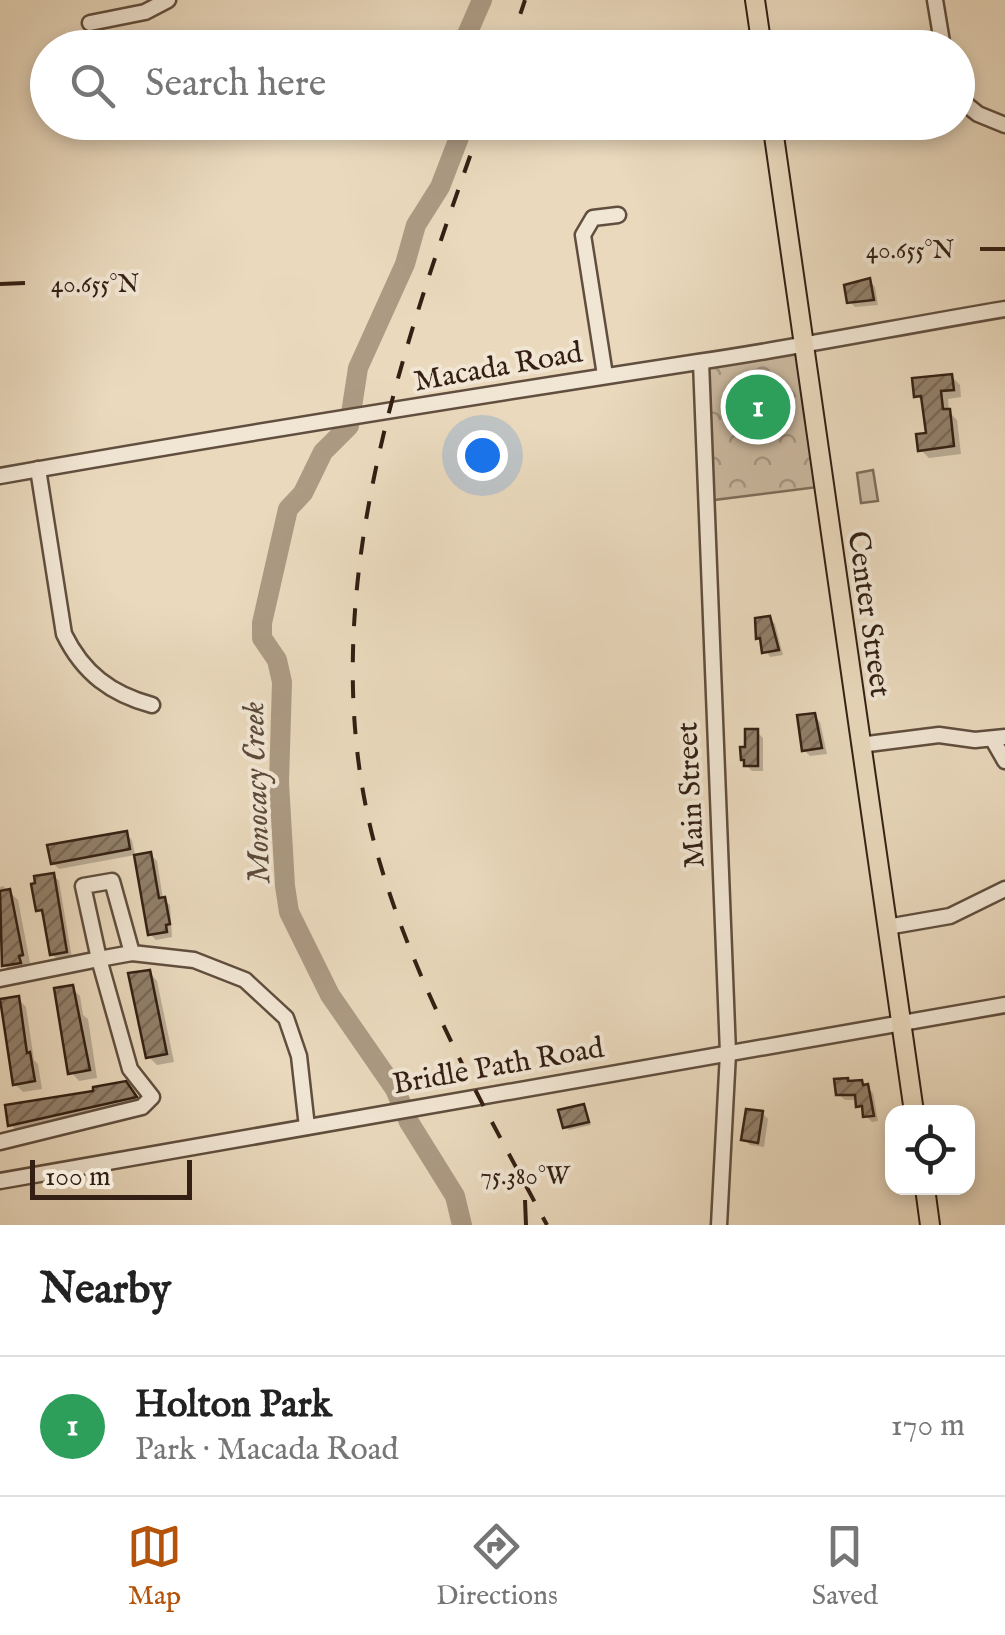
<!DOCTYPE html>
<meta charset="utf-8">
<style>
body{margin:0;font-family:"IM FELL English",serif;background:#f6f6f6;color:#222}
.controls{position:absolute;right:30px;bottom:30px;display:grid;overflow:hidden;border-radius:20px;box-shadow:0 5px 15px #0003}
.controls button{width:90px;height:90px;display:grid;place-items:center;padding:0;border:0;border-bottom:2px solid #e0e0e0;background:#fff;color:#222;font:50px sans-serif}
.scale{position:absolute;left:30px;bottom:25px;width:162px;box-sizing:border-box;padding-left:10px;border:5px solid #331f13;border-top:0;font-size:28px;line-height:35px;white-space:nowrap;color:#331f13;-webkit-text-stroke:8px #f1e6d4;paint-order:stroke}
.you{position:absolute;left:482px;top:455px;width:35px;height:35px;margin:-25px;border:8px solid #fff;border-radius:50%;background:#1a73e8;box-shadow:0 0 0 15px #1a73e833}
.badge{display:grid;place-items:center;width:65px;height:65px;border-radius:50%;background:#b45309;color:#fff;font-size:32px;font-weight:700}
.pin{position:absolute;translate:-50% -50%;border:5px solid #fff;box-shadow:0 2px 10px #0006}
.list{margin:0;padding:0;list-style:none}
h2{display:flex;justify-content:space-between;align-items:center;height:130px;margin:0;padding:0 40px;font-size:42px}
h2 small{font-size:32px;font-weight:400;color:#767676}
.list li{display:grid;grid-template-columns:65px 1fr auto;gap:30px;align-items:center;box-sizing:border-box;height:140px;padding:0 40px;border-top:2px solid #e0e0e0}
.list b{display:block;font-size:38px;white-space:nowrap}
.list p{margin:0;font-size:32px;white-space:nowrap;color:#767676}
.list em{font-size:32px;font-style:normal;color:#767676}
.icon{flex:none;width:55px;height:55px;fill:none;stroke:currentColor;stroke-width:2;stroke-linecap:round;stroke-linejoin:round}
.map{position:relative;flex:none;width:1005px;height:1225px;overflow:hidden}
.search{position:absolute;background:#fff;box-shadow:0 5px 15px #0003;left:30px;right:30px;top:30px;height:110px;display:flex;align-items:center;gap:25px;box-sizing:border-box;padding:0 35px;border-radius:55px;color:#767676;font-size:38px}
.sheet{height:270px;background:#fff}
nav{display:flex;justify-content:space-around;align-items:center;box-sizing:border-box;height:140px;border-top:2px solid #e0e0e0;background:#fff;font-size:28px;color:#767676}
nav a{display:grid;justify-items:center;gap:5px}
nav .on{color:#b45309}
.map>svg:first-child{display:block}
.park{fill:url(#park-crowns);stroke:#7f6c5a;stroke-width:2.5}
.pitch{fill:#cbb9a0;stroke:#7f6c5a;stroke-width:2.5}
.shadow{fill:#0003}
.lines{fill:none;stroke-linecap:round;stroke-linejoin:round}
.river{stroke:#ac9a83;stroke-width:20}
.building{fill:url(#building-hatch);stroke:#331f13;stroke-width:2.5}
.minor-casing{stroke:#614e3e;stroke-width:19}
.major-casing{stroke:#331f13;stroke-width:22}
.minor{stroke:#f1e6d4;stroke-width:14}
.major{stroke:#ead9bd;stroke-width:18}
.rail{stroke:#331f13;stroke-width:4;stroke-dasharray:18 18;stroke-linecap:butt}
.ticks{fill:none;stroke:#331f13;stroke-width:4}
.labels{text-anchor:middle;stroke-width:8;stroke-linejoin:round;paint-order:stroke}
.street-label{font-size:30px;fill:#331f13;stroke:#f1e6d4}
.water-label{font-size:32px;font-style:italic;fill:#5d4a3a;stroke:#f1e6d4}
.ticks-label{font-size:25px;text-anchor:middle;fill:#331f13;stroke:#f1e6d4;stroke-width:8;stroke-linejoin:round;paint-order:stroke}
</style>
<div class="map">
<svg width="1005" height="1225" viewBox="0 0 1005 1225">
<defs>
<pattern id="park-crowns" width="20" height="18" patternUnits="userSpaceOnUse" patternTransform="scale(2.5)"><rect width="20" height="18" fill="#cbb9a0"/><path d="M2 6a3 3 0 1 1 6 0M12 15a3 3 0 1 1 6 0" fill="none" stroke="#a59681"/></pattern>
<pattern id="building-hatch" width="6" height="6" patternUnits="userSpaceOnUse" patternTransform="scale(2.5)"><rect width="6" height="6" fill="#92806b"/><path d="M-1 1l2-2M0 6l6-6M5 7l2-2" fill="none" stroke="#786857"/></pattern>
</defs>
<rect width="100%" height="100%" fill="#ead9bd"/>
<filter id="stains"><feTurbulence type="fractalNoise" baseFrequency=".002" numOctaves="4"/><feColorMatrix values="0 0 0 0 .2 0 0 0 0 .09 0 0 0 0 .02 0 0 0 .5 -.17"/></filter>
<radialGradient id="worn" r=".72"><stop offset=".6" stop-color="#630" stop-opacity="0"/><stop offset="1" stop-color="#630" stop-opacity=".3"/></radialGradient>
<polygon class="park" points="804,343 826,486 706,501 701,362"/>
<polygon class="pitch" points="873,470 878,501 861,503 857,473"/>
<g class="shadow">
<polygon points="870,281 875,287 878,305 855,307 849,301"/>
<polygon points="951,376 960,385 961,397 948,399 949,412 957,420 961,454 929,458 921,450 929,436 925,404 917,396"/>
<polygon points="769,618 775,624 783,655 770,657 758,638"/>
<polygon points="814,716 820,722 827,754 810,756 804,750"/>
<polygon points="757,732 763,738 763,771 752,771 746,765"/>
<polygon points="126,834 132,840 135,855 59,869 53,863"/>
<polygon points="151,855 157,861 163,899 170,905 172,937 156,940 150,934"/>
<polygon points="53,875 59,881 72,958 58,960 52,954 46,917 39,910"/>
<polygon points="3,886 18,900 30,963 26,964 28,971 13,973 4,965 0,942 0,887"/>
<polygon points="149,972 157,981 174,1062 157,1065 148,1056"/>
<polygon points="72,988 80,996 83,1015 88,1019 97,1078 79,1081 71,1072"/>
<polygon points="18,999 26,1007 34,1060 38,1064 42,1089 23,1092 15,1084 0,1002"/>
<polygon points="861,1082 873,1093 878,1121 872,1122 866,1116 858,1100 845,1100 838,1094"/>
<polygon points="125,1084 143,1104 19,1133 11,1125"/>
<polygon points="584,1106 591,1125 569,1130 565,1127"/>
<polygon points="762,1113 768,1119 764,1147 750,1145 744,1139"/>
</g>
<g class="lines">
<g class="river">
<polyline points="461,48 482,0"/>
<polyline points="462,1225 455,1196 409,1122 395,1089 330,995 289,912 285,886 279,782 282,682 277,660 262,638 262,623 288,509 303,493 323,452 349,426 358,368 405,264 416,225 440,187 465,122"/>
</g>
</g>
<g class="building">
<polygon points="870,278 874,300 847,303 844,285"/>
<polygon points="952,374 954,390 941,391 943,409 950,409 954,446 918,451 916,434 926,433 921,396 914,397 912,378"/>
<polygon points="770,616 779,650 762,653 760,638 756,639 755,618"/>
<polygon points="815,713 822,748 802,751 797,715"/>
<polygon points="745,729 758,729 758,766 744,766 744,760 741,760 740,747 745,747"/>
<polygon points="127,831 130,849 51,864 47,845"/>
<polygon points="151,852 159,898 165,897 170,924 166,925 167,932 148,935 134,855"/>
<polygon points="54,873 67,952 50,955 42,910 36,911 31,884 35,883 34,876"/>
<polygon points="10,889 23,955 19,956 21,963 2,966 0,891"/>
<polygon points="150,970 167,1054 146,1058 128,973"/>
<polygon points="73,985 90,1070 68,1074 54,988"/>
<polygon points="19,996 27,1053 30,1052 35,1081 13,1085 0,999"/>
<polygon points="848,1078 848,1081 862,1080 863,1085 868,1084 874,1116 863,1117 862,1106 856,1107 855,1095 836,1095 834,1079"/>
<polygon points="126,1081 137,1097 8,1126 5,1105 93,1091 93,1087"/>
<polygon points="584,1104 589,1122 563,1128 558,1110"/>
<polygon points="746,1109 763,1111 758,1143 741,1140"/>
</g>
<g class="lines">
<defs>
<g id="minor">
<polyline points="935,0 943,48"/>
<polyline points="90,23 145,12 168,0"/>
<polyline points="958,98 978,114 1005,125"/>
<polyline points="701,362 728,1053 719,1225"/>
<polyline points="605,375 583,235 593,218 618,215"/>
<path d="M38 469 64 634C83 673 111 694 152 705"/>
<path d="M0 476C232 435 465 398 698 362 800 347 903 326 1005 309"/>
<polyline points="993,740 1005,761"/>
<polyline points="860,745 939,735 975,740 1005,737"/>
<polyline points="887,927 950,916 1005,889"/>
<polyline points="0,979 99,959 83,886 112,881 132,953 194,960 245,980 286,1018 299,1056 307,1127"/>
<polyline points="0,1142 142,1107 152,1097 130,1069 99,959 132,953"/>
<polyline points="0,1181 1005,1005"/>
</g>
<g id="major">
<polyline points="755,0 762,48"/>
<polyline points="772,122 914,1112"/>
<polyline points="925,1188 930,1225"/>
</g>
</defs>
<use href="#minor" class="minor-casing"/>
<use href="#major" class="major-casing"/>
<use href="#minor" class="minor"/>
<use href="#major" class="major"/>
<g class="rail">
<polyline points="509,48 525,0"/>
<path d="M482 122C400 356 306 611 379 860 417 989 484 1107 547 1225"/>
</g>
</g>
<path class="ticks" d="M980 249H1005M0 284 25 283M525 1200 526 1225"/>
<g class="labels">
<g class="street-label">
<text transform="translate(498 366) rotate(-10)" y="10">Macada Road</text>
<text transform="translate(870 614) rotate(82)" y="10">Center Street</text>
<text transform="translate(690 795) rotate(-93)" y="10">Main Street</text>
<text transform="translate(498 1065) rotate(-10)" y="10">Bridle Path Road</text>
</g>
<g class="water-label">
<text transform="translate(255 793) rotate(-92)" y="11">Monocacy Creek</text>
</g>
</g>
<g class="ticks-label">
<text x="910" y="258">40.655°N</text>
<text x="95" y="292">40.655°N</text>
<text x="525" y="1184">75.380°W</text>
</g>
<rect width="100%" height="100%" filter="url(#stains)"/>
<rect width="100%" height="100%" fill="url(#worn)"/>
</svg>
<div class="controls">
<button><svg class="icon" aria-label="locate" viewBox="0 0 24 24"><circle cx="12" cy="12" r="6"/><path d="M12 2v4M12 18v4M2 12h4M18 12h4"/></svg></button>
</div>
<div class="scale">100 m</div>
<div class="you"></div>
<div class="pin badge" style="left:758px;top:407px;background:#2e9e5b">1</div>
<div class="search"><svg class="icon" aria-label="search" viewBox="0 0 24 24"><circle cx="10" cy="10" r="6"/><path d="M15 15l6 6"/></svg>Search here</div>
</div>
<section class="sheet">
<h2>Nearby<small></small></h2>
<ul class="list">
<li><span class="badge" style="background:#2e9e5b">1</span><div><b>Holton Park</b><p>Park · Macada Road</p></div><em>170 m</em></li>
</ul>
</section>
<nav>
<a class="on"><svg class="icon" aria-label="map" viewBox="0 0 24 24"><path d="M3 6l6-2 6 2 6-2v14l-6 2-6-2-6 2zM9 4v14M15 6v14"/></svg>Map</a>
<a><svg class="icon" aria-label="directions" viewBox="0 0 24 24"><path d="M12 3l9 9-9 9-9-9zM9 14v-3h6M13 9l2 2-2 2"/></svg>Directions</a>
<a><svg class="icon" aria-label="saved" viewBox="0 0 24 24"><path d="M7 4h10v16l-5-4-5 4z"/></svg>Saved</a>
</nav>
